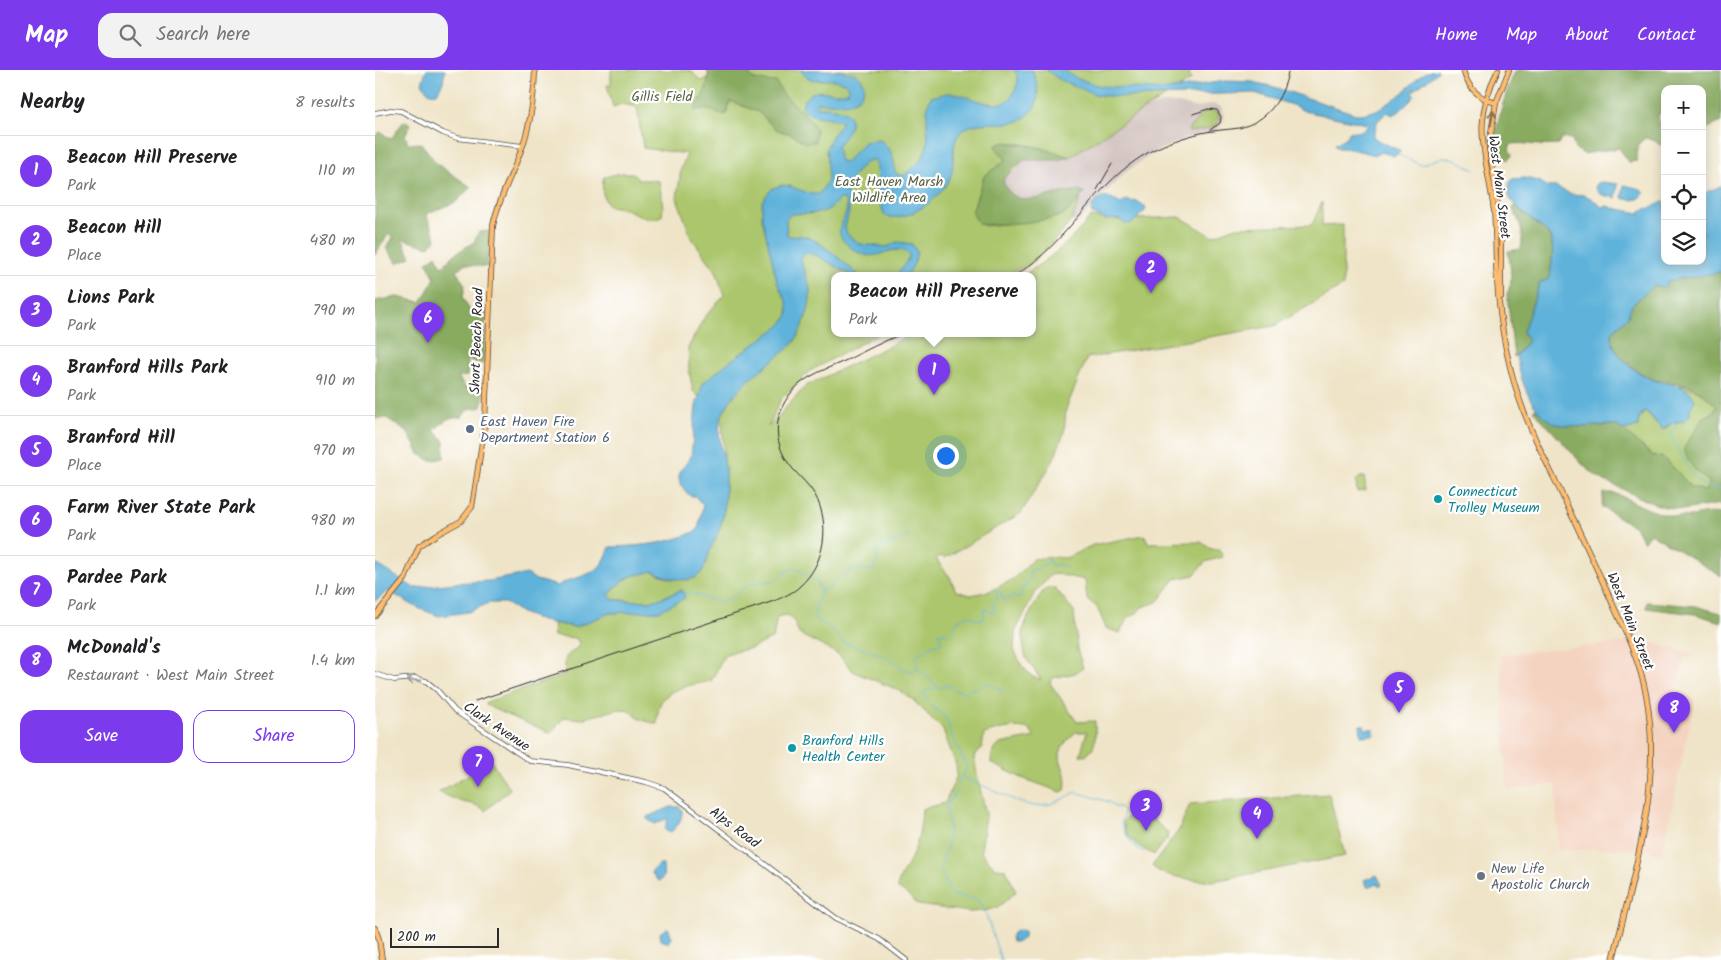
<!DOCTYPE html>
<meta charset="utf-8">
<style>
body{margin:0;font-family:Kalam,sans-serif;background:#f2f2f2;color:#202124}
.controls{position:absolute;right:15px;top:15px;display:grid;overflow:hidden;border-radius:10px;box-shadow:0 2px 12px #0003}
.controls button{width:45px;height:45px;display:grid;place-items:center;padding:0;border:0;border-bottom:1px solid #e0e0e0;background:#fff;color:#202124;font:25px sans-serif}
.scale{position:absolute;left:15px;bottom:12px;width:109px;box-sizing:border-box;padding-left:5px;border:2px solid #2b2b2b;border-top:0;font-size:14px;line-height:18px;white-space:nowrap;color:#2b2b2b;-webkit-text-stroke:4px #fff;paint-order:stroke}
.you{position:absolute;left:570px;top:385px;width:18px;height:18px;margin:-12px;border:4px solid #fff;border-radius:50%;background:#1a73e8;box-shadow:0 0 0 8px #1a73e833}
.badge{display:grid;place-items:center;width:32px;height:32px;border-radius:50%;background:#7c3aed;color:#fff;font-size:16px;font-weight:700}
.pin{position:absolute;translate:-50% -41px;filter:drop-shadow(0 1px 2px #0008)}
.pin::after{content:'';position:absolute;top:26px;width:18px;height:15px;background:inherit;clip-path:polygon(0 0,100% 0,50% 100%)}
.popup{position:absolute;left:456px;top:202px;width:205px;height:65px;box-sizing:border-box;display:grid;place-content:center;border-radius:10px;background:#fff;filter:drop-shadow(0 1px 4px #0005);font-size:16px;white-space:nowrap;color:#757577}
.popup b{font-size:19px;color:#202124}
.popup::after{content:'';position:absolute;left:50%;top:100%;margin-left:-10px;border:10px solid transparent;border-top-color:#fff}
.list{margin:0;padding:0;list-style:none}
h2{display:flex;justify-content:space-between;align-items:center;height:65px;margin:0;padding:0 20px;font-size:21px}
h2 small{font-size:16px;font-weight:400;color:#757577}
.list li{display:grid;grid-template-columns:32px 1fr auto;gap:15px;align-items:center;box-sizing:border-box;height:70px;padding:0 20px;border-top:1px solid #e0e0e0}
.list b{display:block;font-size:19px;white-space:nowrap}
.list p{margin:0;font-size:16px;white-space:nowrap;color:#757577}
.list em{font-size:16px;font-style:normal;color:#757577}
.actions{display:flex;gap:10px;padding:15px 20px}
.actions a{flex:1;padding:11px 0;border:1px solid #7c3aed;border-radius:15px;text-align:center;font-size:18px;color:#7c3aed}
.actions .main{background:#7c3aed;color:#fff}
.icon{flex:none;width:28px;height:28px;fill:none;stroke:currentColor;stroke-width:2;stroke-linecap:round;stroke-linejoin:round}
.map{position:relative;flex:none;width:1346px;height:890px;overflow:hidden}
header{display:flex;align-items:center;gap:30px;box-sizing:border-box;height:70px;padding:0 25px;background:#7c3aed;color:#fff}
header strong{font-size:24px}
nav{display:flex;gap:28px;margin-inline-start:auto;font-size:18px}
.search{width:350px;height:45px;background:#f2f2f2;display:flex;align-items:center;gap:12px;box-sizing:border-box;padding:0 18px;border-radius:15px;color:#757577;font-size:19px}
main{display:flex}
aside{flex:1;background:#fff}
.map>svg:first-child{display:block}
.built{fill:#f4d3c0}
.industrial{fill:#d0c0bc}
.green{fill:#abc66c;stroke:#6b784c}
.forest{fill:#88ab60;stroke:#5a6b46}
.water{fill:#5eb2da;stroke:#446e82}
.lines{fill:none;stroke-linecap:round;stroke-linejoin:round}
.stream{stroke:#5eb2da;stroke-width:1}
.minor-casing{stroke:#484742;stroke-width:5.5}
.major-casing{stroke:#484742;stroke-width:6}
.minor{stroke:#fff;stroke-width:4}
.major{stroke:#fdbc70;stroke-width:4.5}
.tram{stroke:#2b2b2b;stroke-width:1}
.oneway{stroke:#8a6c4a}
.oneway2{stroke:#a0a0a0}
.service-dot{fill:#5c6f8a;stroke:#fff;stroke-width:2}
.culture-dot{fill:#0f9aa8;stroke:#fff;stroke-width:2}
.worship-dot{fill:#6b7280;stroke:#fff;stroke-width:2}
.labels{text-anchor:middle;stroke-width:4.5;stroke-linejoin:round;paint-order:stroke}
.park-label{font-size:14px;fill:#586142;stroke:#fff}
.street-label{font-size:14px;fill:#2b2b2b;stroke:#fff}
.service-label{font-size:14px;fill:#4e5e75;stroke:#fff;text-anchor:start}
.culture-label{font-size:14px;fill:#0d838f;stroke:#fff;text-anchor:start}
.worship-label{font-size:14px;fill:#5b616d;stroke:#fff;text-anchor:start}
</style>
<header>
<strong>Map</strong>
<div class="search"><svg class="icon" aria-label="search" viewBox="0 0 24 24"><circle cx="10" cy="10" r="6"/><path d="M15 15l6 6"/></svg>Search here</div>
<nav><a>Home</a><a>Map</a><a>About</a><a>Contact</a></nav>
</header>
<main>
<aside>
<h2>Nearby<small>8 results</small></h2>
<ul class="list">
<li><span class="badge">1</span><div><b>Beacon Hill Preserve</b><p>Park</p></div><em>110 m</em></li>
<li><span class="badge">2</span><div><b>Beacon Hill</b><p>Place</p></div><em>480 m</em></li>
<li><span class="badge">3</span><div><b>Lions Park</b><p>Park</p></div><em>790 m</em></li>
<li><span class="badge">4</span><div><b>Branford Hills Park</b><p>Park</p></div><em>910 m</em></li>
<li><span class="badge">5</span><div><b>Branford Hill</b><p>Place</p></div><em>970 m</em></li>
<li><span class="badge">6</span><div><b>Farm River State Park</b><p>Park</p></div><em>980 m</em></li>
<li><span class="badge">7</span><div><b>Pardee Park</b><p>Park</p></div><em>1.1 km</em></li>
<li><span class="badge">8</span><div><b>McDonald's</b><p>Restaurant · West Main Street</p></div><em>1.4 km</em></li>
</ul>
<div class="actions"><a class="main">Save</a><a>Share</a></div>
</aside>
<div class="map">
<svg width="1346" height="890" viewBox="0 0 1346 890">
<rect width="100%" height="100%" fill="#fff"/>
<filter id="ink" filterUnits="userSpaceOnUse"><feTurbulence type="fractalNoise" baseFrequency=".02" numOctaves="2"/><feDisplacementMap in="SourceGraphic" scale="10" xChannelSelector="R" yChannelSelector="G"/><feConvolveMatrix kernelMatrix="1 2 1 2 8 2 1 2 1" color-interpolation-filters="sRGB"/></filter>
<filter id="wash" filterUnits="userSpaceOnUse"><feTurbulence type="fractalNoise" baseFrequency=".0096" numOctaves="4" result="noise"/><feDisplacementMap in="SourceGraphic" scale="20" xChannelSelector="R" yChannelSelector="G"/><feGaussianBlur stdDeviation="1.12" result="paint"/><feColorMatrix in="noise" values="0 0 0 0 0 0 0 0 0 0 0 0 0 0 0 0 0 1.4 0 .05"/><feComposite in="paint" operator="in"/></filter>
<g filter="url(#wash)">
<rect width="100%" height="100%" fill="#efe4c7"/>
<polygon class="built" points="1254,572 1257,578 1270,573 1278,573 1322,585 1310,587 1299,621 1320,629 1287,785 1264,778 1183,780 1181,714 1132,720 1126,585"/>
<polygon class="industrial" points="787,33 799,33 824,38 835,34 842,35 846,37 849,49 844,58 836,63 811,68 780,82 749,103 700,155 697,150 705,129 664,150 611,156 603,149 607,131 641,93 732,62 774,37"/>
<g class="green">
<path d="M236 0H313C321 2 320 9 327 11L334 7V0H813L816 10 694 87C677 80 640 69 622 74L630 88V91L609 106 597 142 604 154 611 156 664 150 691 143 706 128 697 150 683 167 659 191 647 198 627 206H460V264H503L435 301 406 329 393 357 431 316 539 264H658V206H647C676 188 694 173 716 147L741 150 805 147 837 166 861 157 937 155 947 132V156L968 155V216L899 256 712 288 691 339 689 363 677 393 646 443 570 488 566 486 561 489 575 507 581 521 596 525 615 521 637 510 658 489 677 487 691 488 718 475 764 466 770 465 773 473 826 472 836 479H845L848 487 830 492 819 505 800 509 782 532 767 537 760 545 753 547 745 563 731 558 722 537 712 529 710 510 682 504 675 505 660 523 640 562 639 580 647 596 658 607 666 610 651 588 648 574V560L653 547 668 521 674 518H680L699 541 702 579 708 598 700 603 678 608 675 613 702 652 720 651C720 665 723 678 710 686L705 685 712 662H701C669 689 696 693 690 720L686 722 647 708 616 693C616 685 619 679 625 674L660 667 655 659C639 655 625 659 609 664L607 678 599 686 602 705 611 744 606 782 620 798 631 799 641 822 623 837 610 841 595 842 543 835 532 824 522 818C524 806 532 797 537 786 544 770 546 756 547 739L570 733 582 705 581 695 568 660 537 629 521 619 479 602 463 584 424 564 419 551 411 545 402 547 398 568 377 578 350 584 336 611C318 615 290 617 284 637 283 642 282 648 282 654L264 649 255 640 244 639 206 649 189 647 176 663C154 654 132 646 111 635V632L189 605 191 587 205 575 201 568 179 566 178 553 200 557 235 543 258 542 310 528 307 520 278 531 239 530 234 525C242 516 248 509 260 505 266 503 271 504 277 501L298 510C312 495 334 478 343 461 355 441 348 374 347 349L318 321 314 301 313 278 329 248 349 225 341 201 316 167 302 128 306 99 312 84 268 78 262 37 247 34 238 37 232 15H236Z"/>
<path d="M835 40 843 43C848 60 826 60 814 62L813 60 828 43Z"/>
<path d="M246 103H257L263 109 284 111 288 137 287 146C273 153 261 142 247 138 243 137 239 137 234 136 227 128 226 117 229 107Z"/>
<path d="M1304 315C1320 316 1331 325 1342 336L1340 341 1328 348 1336 412 1330 421 1315 417 1303 402 1288 388 1277 385 1247 360 1258 358 1270 341 1288 360 1296 354 1307 351 1315 345V323Z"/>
<polygon points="985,407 989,407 991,420 982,422 981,411"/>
<path d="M116 691 135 719 110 741C103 734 96 734 87 732 79 729 71 725 64 722Z"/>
<path d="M954 724 970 786 838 811C824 811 786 807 777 796L804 760 815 734Z"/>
<path d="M762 735 793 763 792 769 779 785C764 776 751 770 748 752Z"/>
</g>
<g class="forest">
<path d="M332 0H368L380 10 401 12 408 24 430 44 441 59 440 72 430 73 416 64 402 60 383 42 355 31 351 45 334 40H319C326 30 337 12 332 0Z"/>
<path d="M1141 0H1346V52L1327 61V19H1290V43H1285L1283 46 1284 52 1290 63V74L1285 75 1279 70 1270 68 1263 74 1262 91 1254 92 1244 78 1209 84 1200 79 1197 69 1187 68 1182 75C1166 77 1152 72 1136 74L1134 79 1137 86 1133 90C1129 87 1124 84 1122 79 1116 64 1133 15 1141 0Z"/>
<polygon points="29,51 36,54 30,65 33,74 46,73 62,94 96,117 81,132 51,144 61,169 54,177 27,169 36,187 22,193 11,178 18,168 14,163 0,185 0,66 5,62 16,69"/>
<path d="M631 72 667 78 694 87 682 90H649L630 107 628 111C643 149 682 115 709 122 705 129 698 138 691 143 678 152 621 156 604 154L597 142 609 106 630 91V88L621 78V75Z"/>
<path d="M1140 135 1144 140 1172 162 1175 168 1178 179 1175 208 1164 214 1148 262 1153 271 1139 287 1132 224C1139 211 1135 195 1133 181L1146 179C1149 160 1146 154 1137 138Z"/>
<polygon points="115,161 112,197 89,194 81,201 90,215 88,228 95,241 111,243 108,294 93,290 92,306 83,307 92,319 96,315 110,311 107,337 93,339 87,347 72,349 59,360 69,371 69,388 56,391 44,384 33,363 12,348 0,348 0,231 22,227 46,232 60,208 52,192 61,185 67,197 80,184 99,172 104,162"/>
<path d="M1346 202V434L1307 440 1290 437 1277 433 1230 411 1220 405 1209 396 1158 340 1162 338C1180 361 1210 357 1237 355L1243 356 1277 385 1288 388 1303 402 1315 417 1330 421 1335 412C1322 404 1312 393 1309 378L1328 348 1340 341 1342 336 1326 322 1314 315 1279 310 1262 301 1243 284 1237 273V262L1252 248 1257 235 1277 216 1292 211Z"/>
<path d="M1228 423H1237L1244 425C1263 434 1285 447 1307 447 1322 447 1329 441 1346 444V506L1275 463 1269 471H1268L1261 458 1227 437Z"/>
<polygon points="1272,532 1320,536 1346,543 1346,552 1320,544 1271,538"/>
</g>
<g class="water">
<path d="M51 0H70L68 12 62 23C54 25 51 20 47 13Z"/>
<path d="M426 0C443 0 464 0 481 4 485 6 489 11 489 16 488 39 456 32 442 33L441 35 442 37C448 37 454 37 459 38 487 43 473 63 462 77L465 91 470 93 489 72 505 70C517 79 520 89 520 103L528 106C533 101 541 96 545 91 561 71 545 46 556 27 561 26 567 24 572 23 589 23 614 38 629 33 635 30 638 24 641 18 644 11 643 6 639 0H657C662 11 667 30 657 40 653 45 649 50 642 52 625 56 596 48 584 64 576 74 580 93 576 105 569 126 533 154 510 146L504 131 502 96 499 89C484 93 478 108 470 120L473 125 474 134V143L470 157 472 164 485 174 512 177 522 172 537 174 542 182 539 194 532 206H521L533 189 534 185 531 181C508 175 502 197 475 177 450 158 480 148 469 129H464C452 147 436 143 416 144L411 150 412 165C418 168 422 165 428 166 444 168 472 196 485 206H477L443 186 432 183 426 187C426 195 431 200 431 208 442 223 429 258 419 272 415 278 407 282 402 287 382 303 361 318 349 341 338 364 349 379 350 401 350 419 351 439 345 457 343 465 338 473 335 481 332 489 330 500 324 505 311 516 289 506 277 501 271 504 266 503 260 505 248 509 242 515 234 525L239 530 278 531 307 520 310 528 284 541 235 543 200 557 167 551 147 543 130 533H114L93 542 64 546 43 538 13 521 0 531V493L39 518 79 513 114 511 152 504 161 510 183 516C191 510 197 510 205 507 225 500 228 495 235 477 266 476 295 474 323 460L328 435 320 426H315L311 422 305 413 304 407 305 401 316 387 321 336 328 313 351 294 406 255 413 245 412 233 402 212 387 148V132L392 124 398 118 407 115 414 116 436 124H444L453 110 451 79 458 64 466 54V52C452 44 436 51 427 36 435 11 456 27 473 22L474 16C471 14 467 12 463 11 449 7 434 16 426 0Z"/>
<path d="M671 0H688L701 8 725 16 792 20 850 11 878 12 899 17 981 44C998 45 1014 34 1027 23 1039 14 1046 0 1063 0V2L1037 22 1040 26 1025 41 1018 45 1012 42 1002 52 998 67 1004 71 1026 81 1020 86 1006 82 1000 85C989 82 974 78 963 78L960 74 972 67 975 61C984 63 986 62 993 56L992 54 929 41 920 36 880 23 746 27 722 25 685 10Z"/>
<path d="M1149 108 1164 111 1173 117H1181L1196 124 1209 125 1216 128 1227 137 1233 136 1237 138 1265 143 1267 140 1278 137 1290 131V191H1327V124L1346 116V202L1292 211 1290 217 1277 216 1257 235 1252 248 1237 262C1237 266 1237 271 1238 274 1243 289 1264 305 1279 310 1295 316 1311 311 1320 330L1315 339V345L1312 347 1309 352C1302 350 1292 354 1288 360L1274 344 1270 341 1264 348 1263 357 1247 360 1243 356 1237 355C1219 356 1199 359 1182 354 1157 347 1145 308 1141 286L1153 271 1148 262 1163 218 1164 214 1175 208C1176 196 1180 181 1176 169 1169 151 1118 134 1137 109Z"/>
<path d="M1226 112 1243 114 1241 128C1232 126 1223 126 1220 116L1223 113Z"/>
<path d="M1249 115 1266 119 1269 123C1265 132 1255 130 1247 128Z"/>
<path d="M733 127 746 134 752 130 756 132 762 131 771 137 770 141 757 153 751 154 743 149 731 150 716 143C717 133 723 128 733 127Z"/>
<polygon points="985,655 989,655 990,659 999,659 1000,665 986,666"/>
<path d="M296 737H305L307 740C308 749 302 757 295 763L292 762 290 759 293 748 280 754 272 749V747Z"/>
<path d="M284 794 288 795C288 801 291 809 283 811L276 802Z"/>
<polygon points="1002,805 1007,815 1004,817 1002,813 993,818 989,810"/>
<polygon points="292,858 294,859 297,868 294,873 286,870 285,863"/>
<polygon points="643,860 649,861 649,868 643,872 637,872 636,867 638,863"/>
</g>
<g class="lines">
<g class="stream">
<polyline points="1022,84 1046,95 1068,87 1080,89 1099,100"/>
<path d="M1299 352 1301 357 1296 365 1297 369C1310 388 1318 421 1346 418"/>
<polyline points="445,519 453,519 472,502 479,498 497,501 502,490 502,481 507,477 535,465"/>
<path d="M308 524 313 522 343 532 357 528 367 519 378 512 400 511 415 499H421L442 512 446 523 438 545 442 550 455 557 468 572 513 587 530 600 538 601 542 599C544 594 541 590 541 585L552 580 557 575 567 573 564 563 567 562 574 566 577 565 583 550 594 545 604 550 609 548V539L619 542 620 539 617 534 622 528 621 521 626 522 628 531H630L632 528 636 529 638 525 644 529 646 527V519L650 517 652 511 655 509V501L666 498 673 490 677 496 684 494 691 498"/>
<path d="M542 599 561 615 559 619H554L549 623C550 635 562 639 569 646 574 652 574 661 578 668 582 678 588 687 592 697L583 713V718L571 737 574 758 572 777 565 798 575 824 603 830 610 841 626 890"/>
<polyline points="561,615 565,618 574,615 579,620 591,622 599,618 603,619 610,614 614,614 628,621"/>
<path d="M588 707C598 713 610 716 620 721 656 738 664 743 701 722L734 732 740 737H745C749 742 750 746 746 752 751 766 756 776 770 782"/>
</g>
</g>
</g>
<g filter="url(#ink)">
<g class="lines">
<defs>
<g id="minor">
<polyline points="0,43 16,40 26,41 68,63 82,68 148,76"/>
<polyline points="0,604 19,610 40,608 51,611 62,620 80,641 155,691 193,695 271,712 289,718 461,848 504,869 531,890"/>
</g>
<g id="major">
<path d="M1088 0C1093 18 1103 28 1121 33"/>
<path d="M1123 0C1095 54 1112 86 1119 141 1121 164 1120 187 1122 210 1125 256 1133 300 1149 342 1158 365 1169 388 1180 410 1200 452 1220 494 1239 537 1252 565 1265 593 1271 624 1288 714 1259 803 1238 890"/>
<polyline points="1126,227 1126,156 1116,89 1115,69 1121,33 1134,0"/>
<path d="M0 546 30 509 44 476 61 465 86 451 97 437 110 353 118 156C123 130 136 107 145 83 156 56 159 29 160 0"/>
<polyline points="0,858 4,869 7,890"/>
</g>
</defs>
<use href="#minor" class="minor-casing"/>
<use href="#major" class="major-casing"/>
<use href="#minor" class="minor"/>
<use href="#major" class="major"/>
<g class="tram">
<polyline points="818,44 833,39 842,40 846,47 845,53 835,60"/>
<polyline points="722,120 737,94"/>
<path d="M639 206C694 174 719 111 776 81 792 73 809 67 826 63 839 60 851 60 864 58 893 51 908 29 913 2"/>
<path d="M100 631 399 531C408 527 418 523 425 516 450 494 456 454 440 425 434 415 425 407 418 399 398 376 397 346 416 323 429 305 455 298 474 289 491 280 508 272 526 264"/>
</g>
</g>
<defs><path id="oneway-shaft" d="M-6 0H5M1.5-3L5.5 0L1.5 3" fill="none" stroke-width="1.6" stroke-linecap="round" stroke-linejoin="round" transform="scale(1.25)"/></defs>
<use class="oneway" href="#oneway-shaft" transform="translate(1117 48) rotate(-80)"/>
<use class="oneway2" href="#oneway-shaft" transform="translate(39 610) rotate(-179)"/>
</g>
<circle class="service-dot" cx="95" cy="359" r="5"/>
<g class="culture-dot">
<circle cx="1063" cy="429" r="5"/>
<circle cx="417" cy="678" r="5"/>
</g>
<circle class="worship-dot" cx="1106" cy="806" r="5"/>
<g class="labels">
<g class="park-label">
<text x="287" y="31">Gillis Field</text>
<text x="514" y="116">East Haven Marsh<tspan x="514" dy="16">Wildlife Area</tspan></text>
</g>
<g class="street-label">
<text transform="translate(1125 117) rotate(83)" y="5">West Main Street</text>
<text transform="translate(101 271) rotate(-88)" y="5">Short Beach Road</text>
<text transform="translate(1256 551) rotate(68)" y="5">West Main Street</text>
<text transform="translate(122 656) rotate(34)" y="5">Clark Avenue</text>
<text transform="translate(360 757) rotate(37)" y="5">Alps Road</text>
</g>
<g class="service-label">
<text x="105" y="356">East Haven Fire<tspan x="105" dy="16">Department Station 6</tspan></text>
</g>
<g class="culture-label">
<text x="1073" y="426">Connecticut<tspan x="1073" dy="16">Trolley Museum</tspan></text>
<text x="427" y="675">Branford Hills<tspan x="427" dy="16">Health Center</tspan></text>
</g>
<g class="worship-label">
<text x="1116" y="803">New Life<tspan x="1116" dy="16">Apostolic Church</tspan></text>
</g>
</g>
</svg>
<div class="controls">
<button>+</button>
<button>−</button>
<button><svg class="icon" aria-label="locate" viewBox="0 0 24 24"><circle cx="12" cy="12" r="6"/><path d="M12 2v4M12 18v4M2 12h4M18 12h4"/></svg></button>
<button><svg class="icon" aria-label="layers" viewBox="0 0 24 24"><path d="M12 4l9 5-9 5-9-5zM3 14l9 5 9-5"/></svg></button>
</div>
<div class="scale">200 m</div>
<div class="you"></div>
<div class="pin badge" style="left:559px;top:325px">1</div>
<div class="popup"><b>Beacon Hill Preserve</b>Park</div>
<div class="pin badge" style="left:776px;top:223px">2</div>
<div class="pin badge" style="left:771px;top:761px">3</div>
<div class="pin badge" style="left:882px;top:769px">4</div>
<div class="pin badge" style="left:1024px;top:643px">5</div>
<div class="pin badge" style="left:53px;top:273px">6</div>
<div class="pin badge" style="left:103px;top:717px">7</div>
<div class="pin badge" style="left:1299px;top:663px">8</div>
</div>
</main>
